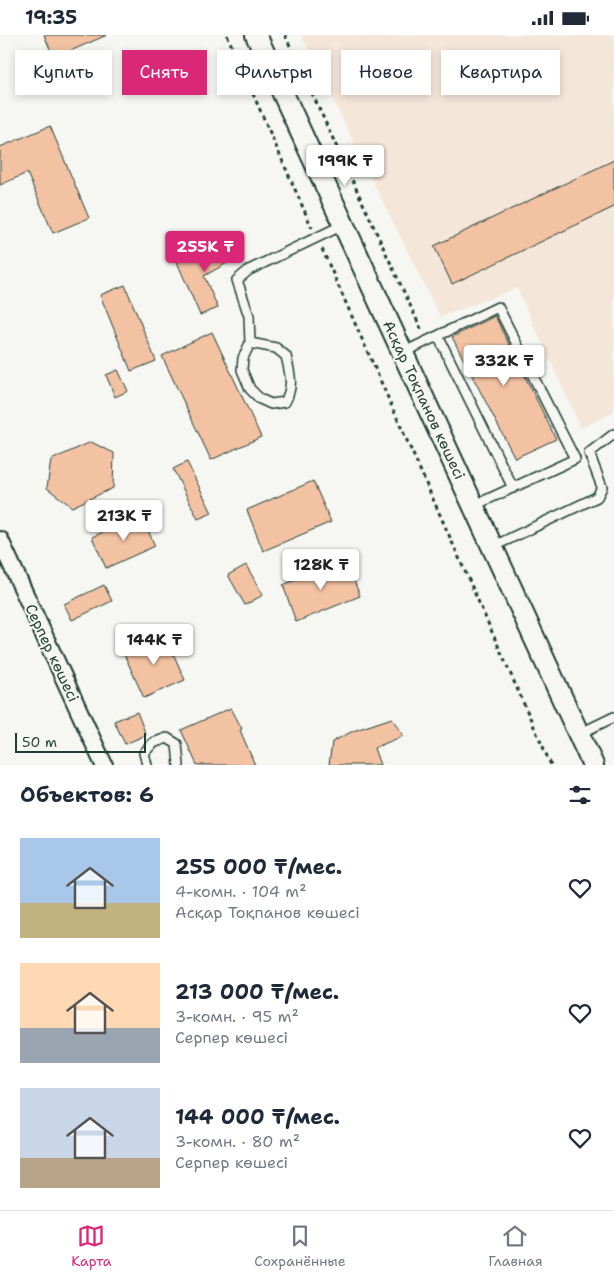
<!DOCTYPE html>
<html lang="ru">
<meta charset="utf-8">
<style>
:root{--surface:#fff;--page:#f6f6f7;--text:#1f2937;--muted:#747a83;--line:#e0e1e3;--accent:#db2777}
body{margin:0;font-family:"Shantell Sans",sans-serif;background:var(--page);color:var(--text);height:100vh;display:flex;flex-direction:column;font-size:19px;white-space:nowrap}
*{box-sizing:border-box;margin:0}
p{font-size:16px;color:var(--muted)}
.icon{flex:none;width:28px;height:28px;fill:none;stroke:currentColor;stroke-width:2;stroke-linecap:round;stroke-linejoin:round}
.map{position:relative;height:730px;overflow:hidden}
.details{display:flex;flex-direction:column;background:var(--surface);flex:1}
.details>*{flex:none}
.top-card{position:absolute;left:15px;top:15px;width:585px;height:45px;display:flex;gap:10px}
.scale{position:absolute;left:15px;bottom:12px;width:131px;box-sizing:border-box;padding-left:5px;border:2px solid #1f3d34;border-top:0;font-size:14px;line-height:18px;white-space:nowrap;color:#1f3d34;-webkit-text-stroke:4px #f6f6f2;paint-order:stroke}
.price{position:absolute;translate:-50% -42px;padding:0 11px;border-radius:5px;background:#fff;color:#222;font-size:16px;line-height:32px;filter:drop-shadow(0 1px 2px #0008)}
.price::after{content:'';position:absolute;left:50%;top:30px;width:15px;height:11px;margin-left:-8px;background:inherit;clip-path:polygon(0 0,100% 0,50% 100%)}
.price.selected{background:var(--accent);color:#fff}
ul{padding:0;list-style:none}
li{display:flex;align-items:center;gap:15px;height:125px;padding:0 20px}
li span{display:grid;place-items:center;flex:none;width:140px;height:100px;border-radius:0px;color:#555}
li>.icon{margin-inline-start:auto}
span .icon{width:60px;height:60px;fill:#fffc;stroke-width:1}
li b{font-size:21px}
h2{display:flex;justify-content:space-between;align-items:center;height:60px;padding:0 20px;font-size:21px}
.chip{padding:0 18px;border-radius:0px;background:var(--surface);box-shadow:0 2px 8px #0003;font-size:18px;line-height:45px}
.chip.selected{background:var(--accent);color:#fff}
.status{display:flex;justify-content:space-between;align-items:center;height:35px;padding:0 25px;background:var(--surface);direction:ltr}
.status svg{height:14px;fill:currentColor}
.tab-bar{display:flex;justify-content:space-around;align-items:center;height:70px;border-top:1px solid var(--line);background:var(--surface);font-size:14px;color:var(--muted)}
.tab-bar a{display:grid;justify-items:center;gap:2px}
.tab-bar .selected{color:var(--accent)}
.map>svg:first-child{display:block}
.built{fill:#f5e6da}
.building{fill:#f3c2a3;stroke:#1f3d34}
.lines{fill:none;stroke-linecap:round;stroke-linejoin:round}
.service-casing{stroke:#1f3d34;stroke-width:12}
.minor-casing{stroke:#1f3d34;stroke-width:20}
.tertiary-casing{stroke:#1f3d34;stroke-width:24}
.path{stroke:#1f3d34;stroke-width:3;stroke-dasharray:4 4;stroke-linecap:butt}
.service{stroke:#f6f6f2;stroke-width:9}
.minor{stroke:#f6f6f2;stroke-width:16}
.tertiary{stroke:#f6f6f2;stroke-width:20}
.labels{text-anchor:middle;stroke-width:4;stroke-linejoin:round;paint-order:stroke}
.street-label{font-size:15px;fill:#1f3d34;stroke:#f6f6f2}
</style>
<div class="status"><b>19:35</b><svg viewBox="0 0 49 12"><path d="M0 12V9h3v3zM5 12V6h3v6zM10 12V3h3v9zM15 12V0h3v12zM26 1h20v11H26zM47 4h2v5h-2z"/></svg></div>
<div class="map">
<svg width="614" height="730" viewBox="0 0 614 730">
<rect width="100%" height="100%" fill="#f6f6f2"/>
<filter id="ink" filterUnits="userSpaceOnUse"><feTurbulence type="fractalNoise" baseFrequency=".02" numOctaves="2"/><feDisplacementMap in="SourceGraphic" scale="10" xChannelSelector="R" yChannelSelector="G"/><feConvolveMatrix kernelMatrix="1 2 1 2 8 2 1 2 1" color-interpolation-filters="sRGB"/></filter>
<g filter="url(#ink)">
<!-- built -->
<path class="built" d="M 301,0 L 614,0 L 614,377 L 581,393 L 517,253 L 440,282 Z"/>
<!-- building -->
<path class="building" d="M 44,0 L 107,0 L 54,23 Z
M 50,91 L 89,183 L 53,198 L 27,138 L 0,150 L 0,112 Z
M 614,125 L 614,172 L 452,249 L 434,211 Z
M 226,205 L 236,223 L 204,241 L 218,273 L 200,280 L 177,227 Z
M 125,250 L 156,326 L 131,336 L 100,260 Z
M 495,281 L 556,404 L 515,423 L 452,302 Z
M 212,297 L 261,402 L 211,425 L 162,321 Z
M 118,335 L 128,356 L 115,362 L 106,340 Z
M 91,407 L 114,418 L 113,453 L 72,472 L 47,453 L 51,425 Z
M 187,427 L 212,478 L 198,484 L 173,434 Z
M 313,446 L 331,487 L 263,516 L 247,475 Z
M 141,480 L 155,511 L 106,533 L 92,502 Z
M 346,525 L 360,561 L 296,587 L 283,550 Z
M 246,530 L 263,560 L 245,570 L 228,540 Z
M 104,550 L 112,566 L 72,585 L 64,569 Z
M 164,598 L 185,645 L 144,663 L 123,617 Z
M 231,673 L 242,694 L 240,695 L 255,730 L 197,730 L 181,695 Z
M 137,677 L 146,700 L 125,709 L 114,686 Z
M 392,683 L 403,701 L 374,713 L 380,730 L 329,730 L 332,707 L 353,696 Z"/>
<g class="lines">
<!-- service casing -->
<g class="service-casing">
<path id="service" d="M 438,301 L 513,453
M 250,308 L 276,313 L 286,321 C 290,339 294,350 285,367 L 271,369 L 260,364 L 250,354 L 242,335 L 243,323 L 250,308 L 249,281 L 237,245 L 249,235 L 343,190
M 402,318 L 498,272 L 575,424 L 473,471
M 492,512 L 597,462 L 602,452 L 589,418 L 614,399
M 579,699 L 614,682
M 147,730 L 144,718 L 153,708 L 167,703 L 177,709 L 179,730"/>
</g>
<!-- minor casing -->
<g class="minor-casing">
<path id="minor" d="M 0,505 L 104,730"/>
</g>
<!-- tertiary casing -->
<g class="tertiary-casing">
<path id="tertiary" d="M 256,0 L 593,730"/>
</g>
<!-- path -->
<path class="path" d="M 227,0 L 312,193
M 285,0 L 422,296
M 322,214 L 551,730"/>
<!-- service -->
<use href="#service" class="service"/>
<!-- minor -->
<use href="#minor" class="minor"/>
<!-- tertiary -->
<use href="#tertiary" class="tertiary"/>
</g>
</g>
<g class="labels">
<!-- street labels -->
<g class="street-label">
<text transform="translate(424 365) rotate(65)" y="5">Асқар Тоқпанов көшесі</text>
<text transform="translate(52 618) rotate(65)" y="5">Серпер көшесі</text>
</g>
</g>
</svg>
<div class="scale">50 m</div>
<b class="price" style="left:345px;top:152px">199K ₸</b>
<b class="price selected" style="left:205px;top:238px">255K ₸</b>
<b class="price" style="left:504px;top:352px">332K ₸</b>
<b class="price" style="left:124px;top:507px">213K ₸</b>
<b class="price" style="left:321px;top:556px">128K ₸</b>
<b class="price" style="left:154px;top:631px">144K ₸</b>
<div class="top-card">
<a class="chip">Купить</a>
<a class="chip selected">Снять</a>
<a class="chip">Фильтры</a>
<a class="chip">Новое</a>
<a class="chip">Квартира</a>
</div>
</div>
<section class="details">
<h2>Объектов: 6<svg class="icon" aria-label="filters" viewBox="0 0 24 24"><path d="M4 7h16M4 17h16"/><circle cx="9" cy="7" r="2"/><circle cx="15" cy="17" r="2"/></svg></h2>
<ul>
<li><span style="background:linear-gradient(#a9c7e8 65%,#c2b280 0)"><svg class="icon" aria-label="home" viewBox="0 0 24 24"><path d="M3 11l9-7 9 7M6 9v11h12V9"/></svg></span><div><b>255 000 ₸/мес.</b><p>4-комн. · 104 m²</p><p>Асқар Тоқпанов көшесі</p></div><svg class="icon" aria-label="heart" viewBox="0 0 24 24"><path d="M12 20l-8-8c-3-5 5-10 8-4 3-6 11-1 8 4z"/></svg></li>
<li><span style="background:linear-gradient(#ffd9b3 65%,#9aa5b1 0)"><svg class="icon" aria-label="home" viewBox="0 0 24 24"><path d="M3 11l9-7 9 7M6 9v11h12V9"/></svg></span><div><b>213 000 ₸/мес.</b><p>3-комн. · 95 m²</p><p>Серпер көшесі</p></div><svg class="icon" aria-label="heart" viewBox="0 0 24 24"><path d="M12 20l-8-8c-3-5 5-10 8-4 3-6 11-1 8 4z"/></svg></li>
<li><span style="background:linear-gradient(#c9d6e8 70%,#b9a48a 0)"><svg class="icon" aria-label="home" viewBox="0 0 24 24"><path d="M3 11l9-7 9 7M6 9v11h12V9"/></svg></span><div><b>144 000 ₸/мес.</b><p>3-комн. · 80 m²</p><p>Серпер көшесі</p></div><svg class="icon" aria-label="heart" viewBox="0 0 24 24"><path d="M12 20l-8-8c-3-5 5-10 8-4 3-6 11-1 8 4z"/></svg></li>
</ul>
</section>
<nav class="tab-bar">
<a class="selected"><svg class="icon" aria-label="map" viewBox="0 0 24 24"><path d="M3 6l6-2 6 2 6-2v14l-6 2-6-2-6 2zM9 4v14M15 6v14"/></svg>Карта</a>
<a><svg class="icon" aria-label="saved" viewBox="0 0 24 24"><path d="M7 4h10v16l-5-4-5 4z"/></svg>Сохранённые</a>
<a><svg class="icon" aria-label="home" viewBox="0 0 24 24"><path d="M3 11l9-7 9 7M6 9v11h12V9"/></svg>Главная</a>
</nav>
